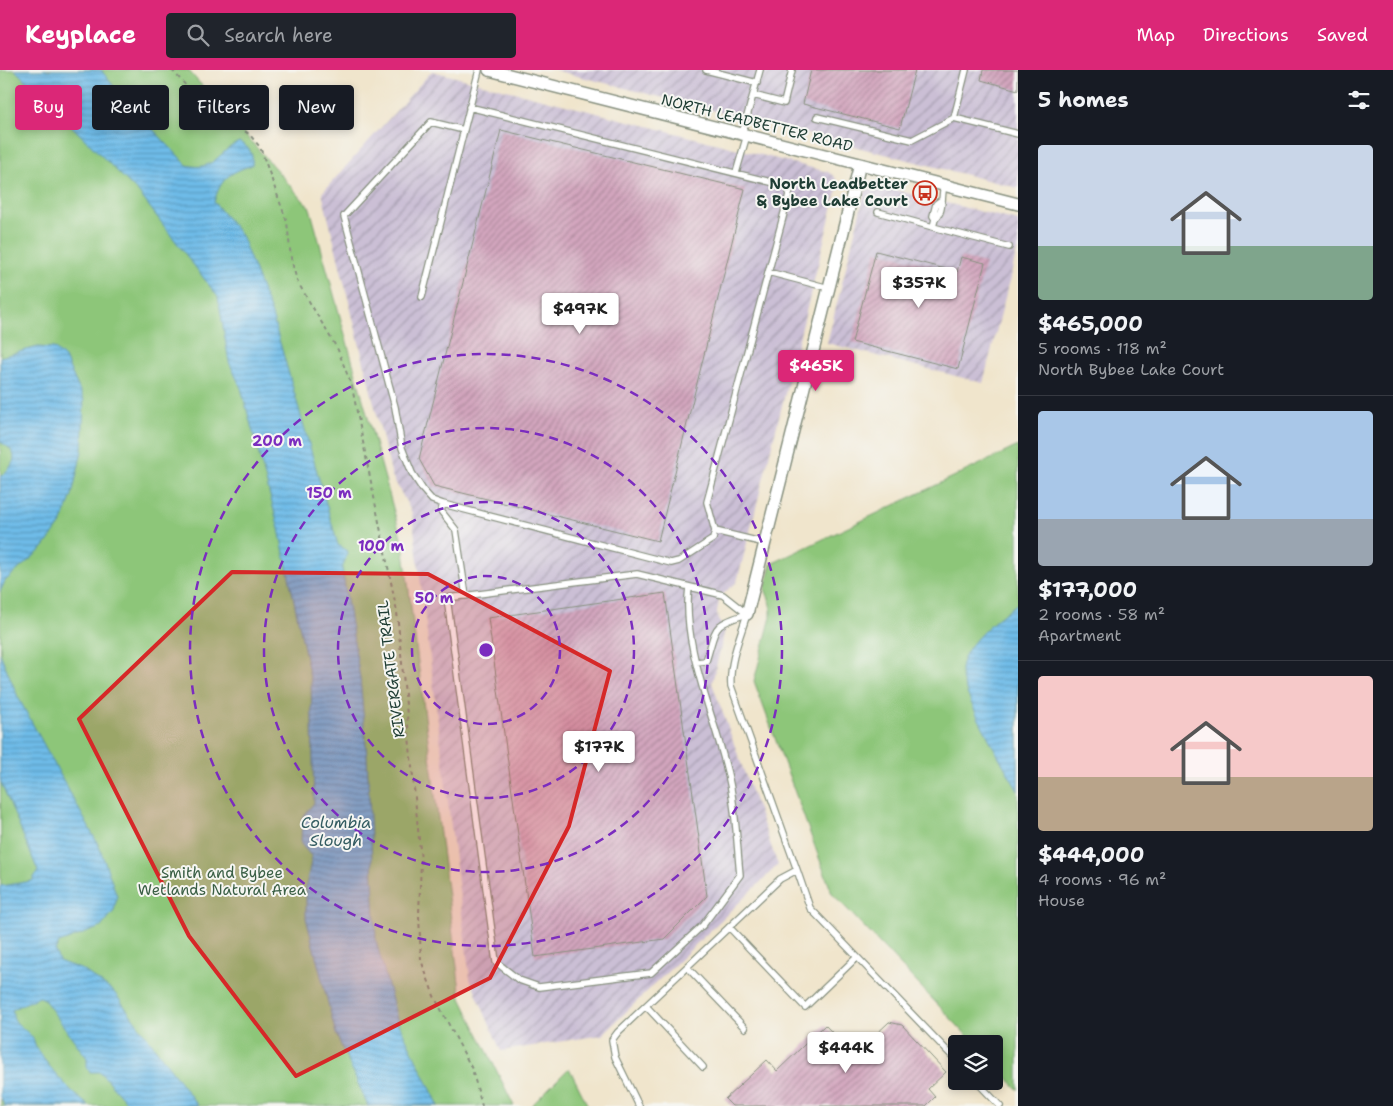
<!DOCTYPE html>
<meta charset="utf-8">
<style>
:root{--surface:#171b24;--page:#20242c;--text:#f1f3f6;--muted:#9ea1a6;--line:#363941;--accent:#db2777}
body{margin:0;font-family:"Shantell Sans",sans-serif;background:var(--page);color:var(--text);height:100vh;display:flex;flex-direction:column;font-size:19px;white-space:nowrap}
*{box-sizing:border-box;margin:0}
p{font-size:16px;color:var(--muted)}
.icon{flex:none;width:28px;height:28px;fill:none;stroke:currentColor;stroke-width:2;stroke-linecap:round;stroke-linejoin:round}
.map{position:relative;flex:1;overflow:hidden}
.side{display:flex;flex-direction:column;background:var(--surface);width:375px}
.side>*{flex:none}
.guide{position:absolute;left:15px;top:15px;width:475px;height:45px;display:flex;gap:10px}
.controls{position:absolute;left:948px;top:965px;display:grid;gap:10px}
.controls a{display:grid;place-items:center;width:55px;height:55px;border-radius:5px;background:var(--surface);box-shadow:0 2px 8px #0003;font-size:25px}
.price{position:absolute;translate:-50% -42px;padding:0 11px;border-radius:5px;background:#fff;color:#222;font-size:16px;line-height:32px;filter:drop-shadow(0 1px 2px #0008)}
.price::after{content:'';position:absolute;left:50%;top:30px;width:15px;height:11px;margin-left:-8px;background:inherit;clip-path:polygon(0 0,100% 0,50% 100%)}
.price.current{background:var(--accent);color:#fff}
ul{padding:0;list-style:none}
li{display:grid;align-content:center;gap:10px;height:265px;padding:0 20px}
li+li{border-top:1px solid var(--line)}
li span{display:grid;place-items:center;height:155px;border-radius:5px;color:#555}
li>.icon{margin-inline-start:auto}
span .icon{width:90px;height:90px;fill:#fffc;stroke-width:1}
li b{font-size:21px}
h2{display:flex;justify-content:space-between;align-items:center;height:60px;padding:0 20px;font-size:21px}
.pill{padding:0 18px;border-radius:5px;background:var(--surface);box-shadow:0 2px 8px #0003;font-size:18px;line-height:45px}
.pill.current{background:var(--accent);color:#fff}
header{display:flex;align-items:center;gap:30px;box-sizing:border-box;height:70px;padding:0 25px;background:var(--accent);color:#fff}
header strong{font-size:24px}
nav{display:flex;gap:28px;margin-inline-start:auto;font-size:18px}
.search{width:350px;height:45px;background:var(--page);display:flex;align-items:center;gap:12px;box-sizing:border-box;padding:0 18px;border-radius:5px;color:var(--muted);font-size:19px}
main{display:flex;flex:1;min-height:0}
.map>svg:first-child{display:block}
.industrial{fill:url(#industrial-furrows)}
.green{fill:#8dc679;stroke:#568256}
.water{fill:url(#water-rules);stroke:#467c8e}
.building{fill:url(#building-hatch)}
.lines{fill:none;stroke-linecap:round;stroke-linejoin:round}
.lane-casing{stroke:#889180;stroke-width:8}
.street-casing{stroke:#889180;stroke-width:14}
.path{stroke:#889180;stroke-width:2;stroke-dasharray:4 4;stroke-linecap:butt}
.lane{stroke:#fff;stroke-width:5.5}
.street{stroke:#fff;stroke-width:11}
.marked{fill:#d62828;fill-opacity:0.2;stroke:#d62828;stroke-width:4;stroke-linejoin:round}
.ring{fill:none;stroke:#7b2cbf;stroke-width:2.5;stroke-dasharray:9 6}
.labels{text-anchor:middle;stroke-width:4;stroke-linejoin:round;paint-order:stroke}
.street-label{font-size:15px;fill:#1f3d34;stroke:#f6f6f2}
.poi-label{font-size:15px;font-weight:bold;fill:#1f3d34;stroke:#f6f6f2;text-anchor:end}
.park-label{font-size:15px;fill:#3a5f45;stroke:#f6f6f2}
.water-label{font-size:16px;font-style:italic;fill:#335c61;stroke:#f6f6f2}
.centre{fill:#7b2cbf;stroke:#f6f6f2;stroke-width:2.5}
.ring-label{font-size:15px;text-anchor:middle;font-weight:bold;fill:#7b2cbf;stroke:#f6f6f2;stroke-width:4;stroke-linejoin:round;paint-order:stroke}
</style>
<header>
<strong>Keyplace</strong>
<div class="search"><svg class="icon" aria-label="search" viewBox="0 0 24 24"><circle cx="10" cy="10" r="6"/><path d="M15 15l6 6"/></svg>Search here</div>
<nav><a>Map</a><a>Directions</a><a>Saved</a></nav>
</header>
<main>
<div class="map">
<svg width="1018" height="1036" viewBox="0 0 1018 1036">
<defs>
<pattern id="industrial-furrows" width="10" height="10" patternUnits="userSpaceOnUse" patternTransform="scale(1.25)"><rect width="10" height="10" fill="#cbbfd5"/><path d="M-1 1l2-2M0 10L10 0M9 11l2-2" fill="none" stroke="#a49cae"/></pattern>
<pattern id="water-rules" width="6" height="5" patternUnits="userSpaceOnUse" patternTransform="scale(1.25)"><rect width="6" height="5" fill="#6ebbe8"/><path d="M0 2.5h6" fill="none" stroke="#5a99bd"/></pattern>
<pattern id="building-hatch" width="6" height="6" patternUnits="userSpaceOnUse" patternTransform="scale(1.25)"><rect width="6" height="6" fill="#d3a6be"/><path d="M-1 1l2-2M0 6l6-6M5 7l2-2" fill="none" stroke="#ab889b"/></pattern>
</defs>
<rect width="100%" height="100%" fill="#f6f6f2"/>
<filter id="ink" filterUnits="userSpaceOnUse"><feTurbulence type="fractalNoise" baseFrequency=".02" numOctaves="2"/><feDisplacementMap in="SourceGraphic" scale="10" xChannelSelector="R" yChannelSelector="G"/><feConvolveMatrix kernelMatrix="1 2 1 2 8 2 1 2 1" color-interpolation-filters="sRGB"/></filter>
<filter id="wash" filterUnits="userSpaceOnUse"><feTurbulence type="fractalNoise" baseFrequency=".0096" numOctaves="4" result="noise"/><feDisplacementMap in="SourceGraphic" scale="20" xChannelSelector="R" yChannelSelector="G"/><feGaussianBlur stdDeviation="1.12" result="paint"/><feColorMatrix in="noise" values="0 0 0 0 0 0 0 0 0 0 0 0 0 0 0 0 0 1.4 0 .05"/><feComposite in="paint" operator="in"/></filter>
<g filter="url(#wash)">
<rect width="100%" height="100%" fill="#f0e5cc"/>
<!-- industrial -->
<path class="industrial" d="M 554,0 L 1018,0 L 1018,118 Z
M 432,1 L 828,102 L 835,107 L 838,116 L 737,512 L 725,522 L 719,531 L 717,542 L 718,550 L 725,560 L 712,613 L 778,795 L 602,965 L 501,981 L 470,909 L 412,443 L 392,406 L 322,123 Z
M 875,115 L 1018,151 L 1018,177 L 983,313 L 827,273 L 865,122 Z"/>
<!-- green -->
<path class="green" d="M 0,0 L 188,0 L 310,138 L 403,474 L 461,928 L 514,1036 L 1,1036 Z
M 1018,376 L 1018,1020 L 994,994 L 994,974 L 975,974 L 832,823 L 754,611 L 771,547 L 771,534 L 765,519 L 771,494 Z
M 569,998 L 588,1036 L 531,1036 Z"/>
<!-- water -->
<path class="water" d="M 15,0 L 101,0 L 123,28 L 187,95 C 215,102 217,82 239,72 C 249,77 254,83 252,95 C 229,103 221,108 214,132 L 241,165 L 272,245 L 338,475 L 348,481 L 342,499 L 360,608 L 367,686 L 376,871 L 398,952 L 439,1036 L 368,1036 L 336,964 L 306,848 L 306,816 L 312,787 L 301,774 L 302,748 L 314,733 L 311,612 L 279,459 L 241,318 L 229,292 L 218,227 L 139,123 Z
M 38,277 L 54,278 L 65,288 L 84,330 L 82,381 L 72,425 L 62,452 L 43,478 L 5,511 L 0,522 L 0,407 C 16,394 21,383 0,372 L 0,287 Z
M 1018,533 L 1018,721 C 1006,699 959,620 961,599 C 963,574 999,547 1018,533 Z
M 0,583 L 18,627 L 99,776 L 117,826 L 114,841 L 101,857 L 59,873 L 55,881 L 59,891 L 83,900 L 114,922 L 198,1036 L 130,1036 L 100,1002 L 90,1002 L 87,998 L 87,988 L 43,928 L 39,927 L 13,939 C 11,954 24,957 32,967 C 35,971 35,977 38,981 C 52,1001 70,1021 89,1036 L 5,1036 L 0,1027 L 0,816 L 32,811 L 38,801 L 0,710 Z"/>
<g id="blocks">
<!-- building -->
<path class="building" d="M 811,0 L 915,0 L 900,58 L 803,34 Z
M 983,0 L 1018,0 L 1018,20 L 981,10 Z
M 501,60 L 745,119 L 658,471 L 434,416 L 419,389 Z
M 876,181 L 957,202 L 961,187 L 985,193 L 958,299 L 852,272 Z
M 665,523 L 707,826 L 664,869 L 535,887 L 488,548 Z
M 889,952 L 902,955 L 946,1002 L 928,1019 L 935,1027 L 926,1036 L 732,1036 L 725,1029 L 767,990 L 777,1001 L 825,955 L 854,985 Z"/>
</g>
</g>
<g filter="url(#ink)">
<use href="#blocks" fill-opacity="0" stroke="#889180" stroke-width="1"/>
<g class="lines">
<!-- lane casing -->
<g class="lane-casing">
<path id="lane" d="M 706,0 L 757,13
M 966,0 L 954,48 L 1018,64
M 753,25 L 784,33 L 792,0
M 817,47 L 912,70 L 954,48
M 464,60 L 431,52 L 344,146 L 395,337 L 402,378 L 412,403 L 423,420 L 432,430 L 443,434 L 671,493 L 679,491 L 713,469 L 715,461 L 707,432 L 791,117 L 469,37
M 742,64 L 760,0
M 736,103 L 747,65
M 940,131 L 936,134 L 933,146 L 935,149 C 944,142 941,127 944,115
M 878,142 L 933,157
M 935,149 L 933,157 L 1009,177
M 768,202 L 829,218
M 422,227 L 479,0
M 443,434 L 441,441 L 456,460 L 466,526
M 715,461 L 765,473
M 689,517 C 681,580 718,652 730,714 C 736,743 737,775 740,805 L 703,855 L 651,903 L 539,917 L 519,910 L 496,892 L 447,528 L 637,504 L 723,525 L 747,544
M 696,592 L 706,591 C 717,557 711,555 747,544
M 797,800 L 810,838 L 956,990
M 729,857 L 805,937 L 857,887
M 687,897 L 745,958
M 646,936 L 703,997
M 976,1011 L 1000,1036
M 639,1036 L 615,987 L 612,970 L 618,962 L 780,809 L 797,800 L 731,616 C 729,592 740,567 747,544"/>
</g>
<!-- street casing -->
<g class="street-casing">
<path id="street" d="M 489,0 L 1018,134
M 747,544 L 860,94"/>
</g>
<!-- path -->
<path class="path" d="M 172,0 L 196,27 L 214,41 L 249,64 L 260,77 L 287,152 L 291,188 L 297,211 L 338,280 L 352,317 L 397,542 L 421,790 L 419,845 L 421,890 L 434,926 L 472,999 L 482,1036"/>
<!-- lane -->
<use href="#lane" class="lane"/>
<!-- street -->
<use href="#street" class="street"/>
</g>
</g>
<!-- marked area -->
<path class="marked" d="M 232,502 L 428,504 L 610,601 L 569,756 L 490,908 L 296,1006 L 189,866 L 79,649 Z"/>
<!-- distance rings -->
<g class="ring">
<circle cx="486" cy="580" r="74"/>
<circle cx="486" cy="580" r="148"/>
<circle cx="486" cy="580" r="222"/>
<circle cx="486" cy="580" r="296"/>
</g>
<!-- icons -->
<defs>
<g id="bus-ring" transform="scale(1.25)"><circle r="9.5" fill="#f6f6f2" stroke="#c8321e" stroke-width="1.5"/><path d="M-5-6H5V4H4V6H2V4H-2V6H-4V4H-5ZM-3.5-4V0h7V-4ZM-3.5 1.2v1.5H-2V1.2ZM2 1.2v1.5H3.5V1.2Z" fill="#c8321e"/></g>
</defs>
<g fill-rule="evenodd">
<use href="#bus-ring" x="925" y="123"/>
</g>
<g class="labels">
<!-- street labels -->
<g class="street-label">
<text transform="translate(757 53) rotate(14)" y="5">NORTH LEADBETTER ROAD</text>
<text transform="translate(391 599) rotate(-97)" y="5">RIVERGATE TRAIL</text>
</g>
<!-- poi labels -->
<g class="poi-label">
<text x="908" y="119">North Leadbetter<tspan x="908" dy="17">&amp; Bybee Lake Court</tspan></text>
</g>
<!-- park labels -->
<g class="park-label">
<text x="222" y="808">Smith and Bybee<tspan x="222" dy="17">Wetlands Natural Area</tspan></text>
</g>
<!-- water labels -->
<g class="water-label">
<text x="336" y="758">Columbia<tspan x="336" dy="18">Slough</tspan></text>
</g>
</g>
<circle cx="486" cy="580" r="8" class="centre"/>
<g class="ring-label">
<text x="277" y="376">200 m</text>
<text x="329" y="428">150 m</text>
<text x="381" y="481">100 m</text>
<text x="434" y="533">50 m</text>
</g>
</svg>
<div class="controls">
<a><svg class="icon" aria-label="layers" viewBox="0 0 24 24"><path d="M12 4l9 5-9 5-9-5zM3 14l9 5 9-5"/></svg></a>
</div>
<b class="price" style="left:919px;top:239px">$357K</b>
<b class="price" style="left:580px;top:265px">$497K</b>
<b class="price current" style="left:816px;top:322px">$465K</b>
<b class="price" style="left:599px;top:703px">$177K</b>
<b class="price" style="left:846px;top:1004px">$444K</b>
<div class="guide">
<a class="pill current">Buy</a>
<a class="pill">Rent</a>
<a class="pill">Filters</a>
<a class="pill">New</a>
</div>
</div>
<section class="side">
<h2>5 homes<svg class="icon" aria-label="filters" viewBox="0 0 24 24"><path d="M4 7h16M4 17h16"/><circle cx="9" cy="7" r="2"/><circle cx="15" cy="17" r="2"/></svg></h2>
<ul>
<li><span style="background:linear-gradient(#c9d6e8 65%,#7fa58c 0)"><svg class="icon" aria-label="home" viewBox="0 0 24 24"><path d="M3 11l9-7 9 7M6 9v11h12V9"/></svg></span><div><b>$465,000</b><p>5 rooms · 118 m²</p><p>North Bybee Lake Court</p></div></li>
<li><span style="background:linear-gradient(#a9c7e8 70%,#9aa5b1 0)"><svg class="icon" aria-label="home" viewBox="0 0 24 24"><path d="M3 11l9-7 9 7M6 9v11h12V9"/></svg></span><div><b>$177,000</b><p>2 rooms · 58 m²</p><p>Apartment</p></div></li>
<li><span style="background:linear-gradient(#f6c9c9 65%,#b9a48a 0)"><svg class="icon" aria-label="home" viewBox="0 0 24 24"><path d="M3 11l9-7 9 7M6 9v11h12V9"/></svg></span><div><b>$444,000</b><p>4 rooms · 96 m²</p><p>House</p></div></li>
</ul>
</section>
</main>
